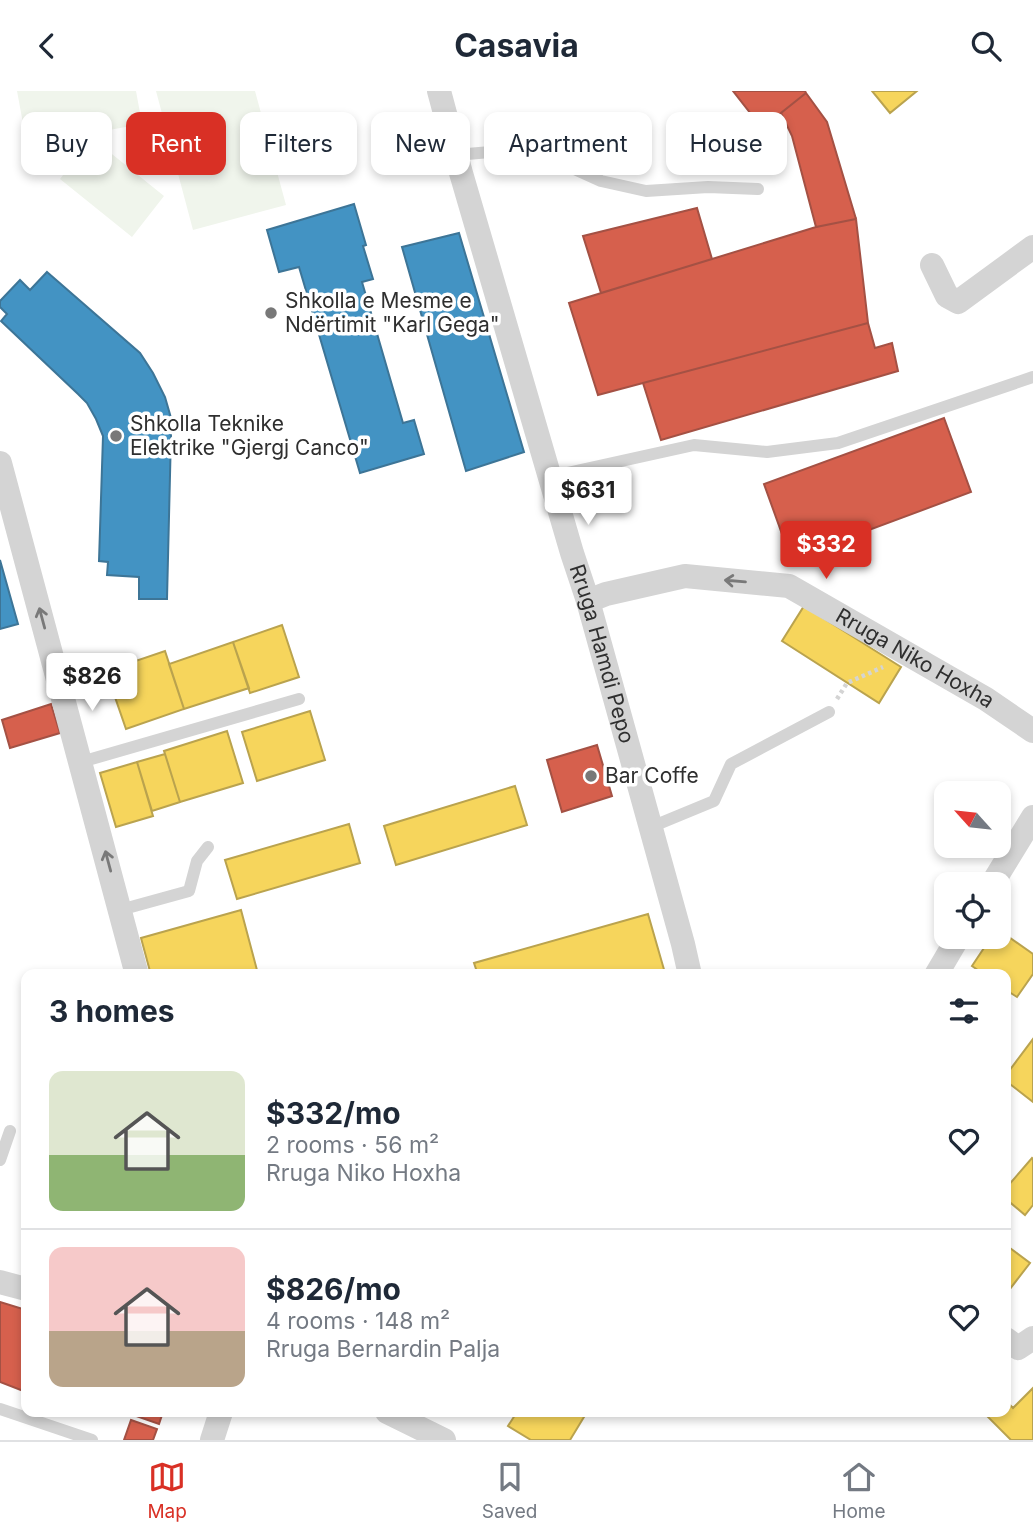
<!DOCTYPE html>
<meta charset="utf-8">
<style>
:root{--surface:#fff;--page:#f6f6f7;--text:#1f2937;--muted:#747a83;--line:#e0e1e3;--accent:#d93025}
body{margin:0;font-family:Inter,sans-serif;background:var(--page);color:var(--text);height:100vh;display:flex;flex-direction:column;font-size:26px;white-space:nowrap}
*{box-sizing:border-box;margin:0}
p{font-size:23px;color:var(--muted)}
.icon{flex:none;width:38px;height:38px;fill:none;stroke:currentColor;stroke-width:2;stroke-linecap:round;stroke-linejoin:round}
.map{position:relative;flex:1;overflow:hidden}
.panel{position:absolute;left:21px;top:878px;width:990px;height:448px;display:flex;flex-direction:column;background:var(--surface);border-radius:14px;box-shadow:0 4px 10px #0003}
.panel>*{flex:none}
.top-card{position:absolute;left:21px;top:21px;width:992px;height:63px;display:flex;gap:14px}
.needle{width:46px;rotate:297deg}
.controls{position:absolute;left:934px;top:690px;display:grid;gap:14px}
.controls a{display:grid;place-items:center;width:77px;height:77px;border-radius:14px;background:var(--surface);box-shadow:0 4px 10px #0003;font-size:35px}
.price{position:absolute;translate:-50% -60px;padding:0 16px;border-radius:7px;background:#fff;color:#222;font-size:23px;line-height:46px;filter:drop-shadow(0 2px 4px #0008)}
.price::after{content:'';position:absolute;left:50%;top:42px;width:21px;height:16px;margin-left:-10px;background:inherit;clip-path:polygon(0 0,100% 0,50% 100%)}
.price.on{background:var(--accent);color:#fff}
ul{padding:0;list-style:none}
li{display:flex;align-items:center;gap:21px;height:175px;padding:0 28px}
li+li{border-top:2px solid var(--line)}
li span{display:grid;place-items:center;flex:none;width:196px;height:140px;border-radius:14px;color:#555}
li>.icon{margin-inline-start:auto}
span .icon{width:84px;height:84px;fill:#fffc;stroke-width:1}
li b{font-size:30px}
h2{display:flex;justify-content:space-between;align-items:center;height:84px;padding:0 28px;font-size:30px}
.pill{padding:0 24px;border-radius:14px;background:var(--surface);box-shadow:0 4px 10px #0003;font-size:24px;line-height:63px}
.pill.on{background:var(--accent);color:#fff}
header{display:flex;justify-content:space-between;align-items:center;height:91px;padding:0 28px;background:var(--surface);font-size:32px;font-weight:700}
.tabs{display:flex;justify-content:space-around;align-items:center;height:98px;border-top:2px solid var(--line);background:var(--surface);font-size:19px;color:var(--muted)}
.tabs a{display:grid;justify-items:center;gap:4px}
.tabs .on{color:var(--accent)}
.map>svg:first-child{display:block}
.green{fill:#f0f5ec}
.homes{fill:#f6d55c;stroke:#baa34e;stroke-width:2}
.shops{fill:#d6604d;stroke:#a45144;stroke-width:2}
.schools{fill:#4393c3;stroke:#3d7597;stroke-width:2}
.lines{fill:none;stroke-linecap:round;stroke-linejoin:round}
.path{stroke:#d4d4d4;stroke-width:4.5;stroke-dasharray:3.5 3.5;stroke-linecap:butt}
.service{stroke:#d4d4d4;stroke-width:12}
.minor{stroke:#d4d4d4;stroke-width:24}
.oneway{stroke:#797979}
.poi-dot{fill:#787878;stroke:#fff;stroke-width:2.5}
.labels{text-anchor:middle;stroke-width:7;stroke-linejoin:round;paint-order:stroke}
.poi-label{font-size:21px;fill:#2f2f2f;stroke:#fff;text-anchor:start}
.street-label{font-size:21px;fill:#2f2f2f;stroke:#fff}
</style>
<header><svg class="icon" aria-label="back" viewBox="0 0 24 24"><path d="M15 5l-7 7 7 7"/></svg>Casavia<svg class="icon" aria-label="search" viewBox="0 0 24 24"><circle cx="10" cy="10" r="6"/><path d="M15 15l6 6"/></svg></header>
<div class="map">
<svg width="1033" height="1349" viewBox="0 0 1033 1349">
<rect width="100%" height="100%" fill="#fff"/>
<!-- green -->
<path class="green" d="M 17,0 L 136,0 L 142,33 L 27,54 Z
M 156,0 L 255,0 L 286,114 L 193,139 Z
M 92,47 L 164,105 L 132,146 L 60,88 Z"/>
<!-- homes -->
<path class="homes" d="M 872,0 L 917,0 L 890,22 Z
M 804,515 L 901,576 L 879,612 L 782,550 Z
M 282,534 L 299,586 L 250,602 L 233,551 Z
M 233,551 L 249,597 L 184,618 L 169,573 Z
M 165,560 L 184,618 L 126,638 L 106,580 Z
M 310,620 L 325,669 L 257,690 L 242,641 Z
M 227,640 L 243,692 L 180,711 L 164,660 Z
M 165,663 L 180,711 L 152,720 L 137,671 Z
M 137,671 L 153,725 L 116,736 L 100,682 Z
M 515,695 L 527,734 L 396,774 L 384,735 Z
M 349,733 L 360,772 L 237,808 L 225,769 Z
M 241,819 L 258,883 L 151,884 L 141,847 Z
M 648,823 L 665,882 L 658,884 L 478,884 L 474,872 Z
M 999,839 L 1033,863 L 1033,883 L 1017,906 L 1006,899 L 1006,884 L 985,884 L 972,875 L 992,845 L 999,845 Z
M 1033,948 L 1033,1011 L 1006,990 L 1006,984 Z
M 1032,1067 L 1033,1068 L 1033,1114 L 1025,1124 L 1006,1108 L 1006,1097 Z
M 1006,1154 L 1030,1172 L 1006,1203 Z
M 1033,1297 L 1033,1349 L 1011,1349 L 987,1325 L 990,1321 L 1006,1321 L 1006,1310 L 1013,1317 Z
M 517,1321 L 587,1321 L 570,1349 L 531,1349 L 508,1335 Z"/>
<!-- shops -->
<path class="shops" d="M 733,0 L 805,0 L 806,2 L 762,37 Z
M 806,2 L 827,31 L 856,128 L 816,136 L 792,45 L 781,22 Z
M 697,117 L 712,168 L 601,202 L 583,145 Z
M 856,128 L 868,232 L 598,304 L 569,212 L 816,136 Z
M 868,232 L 875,257 L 892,252 L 898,280 L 661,349 L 643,292 Z
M 944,327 L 971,401 L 791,468 L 764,393 Z
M 51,613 L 60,642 L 10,657 L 2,629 Z
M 597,654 L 612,705 L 562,721 L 547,669 Z
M 0,1211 L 26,1219 L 26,1301 L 0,1291 Z
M 125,1321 L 163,1321 L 159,1333 Z
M 131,1329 L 157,1338 L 153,1349 L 124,1349 Z"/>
<!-- schools -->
<path class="schools" d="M 354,113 L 366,154 L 363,155 L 373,188 L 362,191 L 403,332 L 414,329 L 424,363 L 360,382 L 299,176 L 279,181 L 267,139 Z
M 459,142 L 524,361 L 466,380 L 402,156 Z
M 47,181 L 140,262 L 153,282 L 165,306 L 171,327 L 171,343 L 167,508 L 139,508 L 139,486 L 107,484 L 108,471 L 99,470 L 103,345 L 96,328 L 87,312 L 78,303 L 1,230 L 7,223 L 0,216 L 0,210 L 20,189 L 30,199 Z
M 0,469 L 18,533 L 0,538 Z"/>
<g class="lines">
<!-- path -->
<path class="path" d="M 837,608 L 847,592 L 883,576"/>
<!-- service -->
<path class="service" d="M 456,64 L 512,59 L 548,66 L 601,90 L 646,100 L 708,96 L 758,98
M 549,386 L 694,354 L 767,361 L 838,352 L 1033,286
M 81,671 L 299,608
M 651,736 L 714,710 L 731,673 L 829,621
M 120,819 L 189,800 L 197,770 L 208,756
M 0,1069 L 10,1040
M 0,1318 L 92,1349"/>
<!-- minor -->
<g class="minor">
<path id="s1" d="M 439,0 L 461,82 L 572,462 L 588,510 L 683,853 L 690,884"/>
<path d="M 932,174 L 947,205 L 958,211 L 1033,156"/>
<path d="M 0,372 L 137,884"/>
<path id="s2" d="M 588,510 L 606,503 L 685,485 L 789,495 L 986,608 L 1033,640"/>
<path d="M 992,793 L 1033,726"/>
<path d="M 936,884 L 959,845"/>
<path d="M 0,1191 L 26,1198"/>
<path d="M 1006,1248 L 1018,1257 L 1033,1247"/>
<path d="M 387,1321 L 444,1349"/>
<path d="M 212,1349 L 221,1321"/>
</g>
</g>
<!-- one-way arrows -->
<defs><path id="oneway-shaft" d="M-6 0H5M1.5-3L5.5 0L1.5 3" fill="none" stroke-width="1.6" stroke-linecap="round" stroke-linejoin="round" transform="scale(1.75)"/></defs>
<g class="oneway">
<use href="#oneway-shaft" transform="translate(735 490) rotate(-175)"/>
<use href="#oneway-shaft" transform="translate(42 527) rotate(-105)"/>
<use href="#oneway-shaft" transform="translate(108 770) rotate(-105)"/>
</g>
<!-- markers -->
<g class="poi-dot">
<circle cx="271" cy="222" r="7"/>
<circle cx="116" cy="345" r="7"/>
<circle cx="591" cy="685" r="7"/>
</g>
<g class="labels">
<!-- poi labels -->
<g class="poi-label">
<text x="285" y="217">Shkolla e Mesme e<tspan x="285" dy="24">Ndërtimit "Karl Gega"</tspan></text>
<text x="130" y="340">Shkolla Teknike<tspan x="130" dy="24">Elektrike "Gjergj Canco"</tspan></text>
<text x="605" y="692">Bar Coffe</text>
</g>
<!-- street labels -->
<g class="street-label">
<text dy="7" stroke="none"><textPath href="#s1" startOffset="586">Rruga Hamdi Pepo</textPath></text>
<text dy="7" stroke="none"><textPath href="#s2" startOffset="350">Rruga Niko Hoxha</textPath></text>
</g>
</g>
</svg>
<div class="controls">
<a><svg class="needle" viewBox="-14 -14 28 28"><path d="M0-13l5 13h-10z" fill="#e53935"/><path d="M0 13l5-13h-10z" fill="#747a83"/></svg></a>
<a><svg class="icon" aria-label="locate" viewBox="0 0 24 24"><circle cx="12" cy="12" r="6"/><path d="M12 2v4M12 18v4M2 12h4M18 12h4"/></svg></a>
</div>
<b class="price" style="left:588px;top:436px">$631</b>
<b class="price on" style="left:826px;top:490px">$332</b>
<b class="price" style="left:92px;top:622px">$826</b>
<div class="top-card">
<a class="pill">Buy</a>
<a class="pill on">Rent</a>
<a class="pill">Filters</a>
<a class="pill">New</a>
<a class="pill">Apartment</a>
<a class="pill">House</a>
</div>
<section class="panel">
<h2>3 homes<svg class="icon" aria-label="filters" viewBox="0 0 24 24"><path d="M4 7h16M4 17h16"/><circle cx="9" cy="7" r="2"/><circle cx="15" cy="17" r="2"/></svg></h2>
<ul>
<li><span style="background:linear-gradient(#dfe7d0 60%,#8fb573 0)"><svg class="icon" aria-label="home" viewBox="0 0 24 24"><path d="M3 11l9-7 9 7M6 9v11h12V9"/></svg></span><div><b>$332/mo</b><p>2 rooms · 56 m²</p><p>Rruga Niko Hoxha</p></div><svg class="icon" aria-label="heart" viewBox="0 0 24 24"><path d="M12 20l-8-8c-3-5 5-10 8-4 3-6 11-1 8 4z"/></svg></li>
<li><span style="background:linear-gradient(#f6c9c9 60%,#b9a48a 0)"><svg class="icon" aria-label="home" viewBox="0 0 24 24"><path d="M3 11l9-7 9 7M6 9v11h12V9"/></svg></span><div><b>$826/mo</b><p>4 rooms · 148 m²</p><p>Rruga Bernardin Palja</p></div><svg class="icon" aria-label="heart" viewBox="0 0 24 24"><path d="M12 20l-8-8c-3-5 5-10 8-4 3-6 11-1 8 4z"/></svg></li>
</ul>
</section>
</div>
<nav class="tabs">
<a class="on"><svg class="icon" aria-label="map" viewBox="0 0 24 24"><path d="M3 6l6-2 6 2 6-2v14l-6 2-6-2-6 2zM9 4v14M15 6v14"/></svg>Map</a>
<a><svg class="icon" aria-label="saved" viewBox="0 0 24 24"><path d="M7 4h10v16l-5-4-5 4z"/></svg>Saved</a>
<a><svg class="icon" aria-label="home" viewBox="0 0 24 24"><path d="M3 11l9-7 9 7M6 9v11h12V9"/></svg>Home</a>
</nav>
